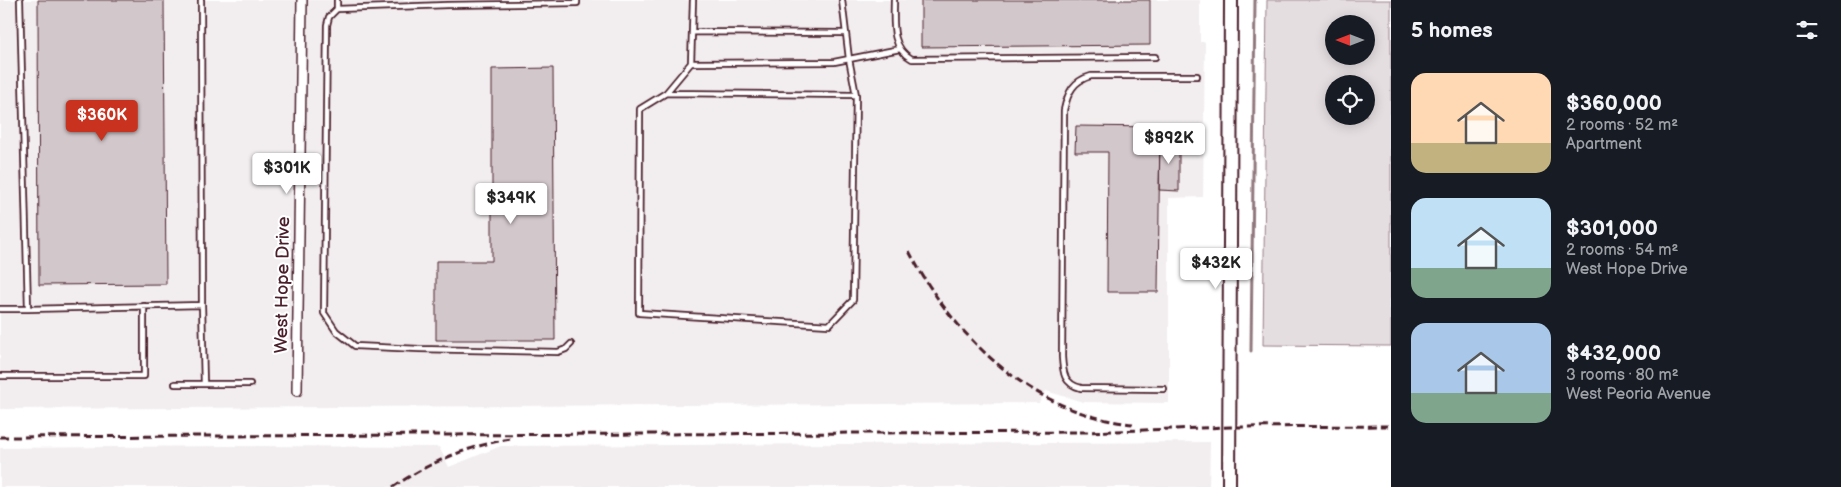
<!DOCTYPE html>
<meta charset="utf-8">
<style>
:root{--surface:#171b24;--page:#20242c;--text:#f1f3f6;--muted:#9ea1a6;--accent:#c8321e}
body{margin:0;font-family:"Balsamiq Sans",sans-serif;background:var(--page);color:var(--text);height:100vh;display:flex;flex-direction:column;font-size:19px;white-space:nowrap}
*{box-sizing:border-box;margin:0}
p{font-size:16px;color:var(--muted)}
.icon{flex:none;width:28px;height:28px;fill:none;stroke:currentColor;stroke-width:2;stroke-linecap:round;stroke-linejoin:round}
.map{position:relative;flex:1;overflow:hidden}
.side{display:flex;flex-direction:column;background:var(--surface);width:450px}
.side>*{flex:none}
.needle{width:32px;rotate:270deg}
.tools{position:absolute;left:1325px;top:15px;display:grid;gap:10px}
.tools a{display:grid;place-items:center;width:50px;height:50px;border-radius:50%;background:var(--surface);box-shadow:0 2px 12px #0003;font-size:25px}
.price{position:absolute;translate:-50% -42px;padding:0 11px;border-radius:5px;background:#fff;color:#222;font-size:16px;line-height:32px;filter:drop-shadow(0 1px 2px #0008)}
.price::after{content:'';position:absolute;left:50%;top:30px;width:15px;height:11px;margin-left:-8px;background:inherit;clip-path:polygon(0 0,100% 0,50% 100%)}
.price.on{background:var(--accent);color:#fff}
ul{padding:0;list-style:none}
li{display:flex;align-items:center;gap:15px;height:125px;padding:0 20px}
li span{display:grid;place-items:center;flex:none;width:140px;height:100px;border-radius:15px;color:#555}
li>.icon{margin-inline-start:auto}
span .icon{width:60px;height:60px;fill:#fffc;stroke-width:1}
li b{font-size:21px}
h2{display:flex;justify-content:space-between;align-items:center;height:60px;padding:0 20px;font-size:21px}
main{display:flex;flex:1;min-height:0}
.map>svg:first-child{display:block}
.built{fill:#f2eeef}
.green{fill:#e5dee0;stroke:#987e86;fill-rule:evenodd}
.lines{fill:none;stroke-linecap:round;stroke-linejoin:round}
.stream{stroke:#91787e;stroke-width:3}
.building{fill:#d2c7cb;stroke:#4a1f2b}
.service-casing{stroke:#4a1f2b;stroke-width:8}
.minor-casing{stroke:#4a1f2b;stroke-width:12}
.secondary-casing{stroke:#4a1f2b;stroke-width:16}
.service{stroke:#fff;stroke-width:4.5}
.minor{stroke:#fff;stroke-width:9}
.secondary{stroke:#fff;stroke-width:12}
.rail{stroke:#4a1f2b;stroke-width:3;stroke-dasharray:8 4;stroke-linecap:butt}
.labels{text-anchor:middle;stroke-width:4;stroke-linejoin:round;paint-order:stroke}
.street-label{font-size:18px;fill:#4a1f2b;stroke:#fff}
</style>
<main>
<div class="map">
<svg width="1391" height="487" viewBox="0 0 1391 487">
<rect width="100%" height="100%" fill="#fff"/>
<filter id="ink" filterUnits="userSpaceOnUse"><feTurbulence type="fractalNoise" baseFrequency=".02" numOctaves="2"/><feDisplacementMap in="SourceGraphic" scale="10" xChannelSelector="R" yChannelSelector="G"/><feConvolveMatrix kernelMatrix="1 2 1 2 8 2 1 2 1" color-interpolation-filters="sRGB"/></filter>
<g filter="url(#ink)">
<!-- built -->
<path class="built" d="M 0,0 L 1200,0 L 1200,42 L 1205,42 L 1203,197 L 1169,198 L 1169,403 L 1083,402 L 1046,391 L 1039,403 L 0,409 Z
M 1210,442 L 1209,487 L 0,487 L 0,448 L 227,446 L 439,447 L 449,467 L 501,446 Z"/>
<!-- green -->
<path class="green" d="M 1267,0 L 1391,0 L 1391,346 L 1263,345 ZM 1334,24 L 1366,24 L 1366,56 L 1334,56 ZM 1334,84 L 1366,84 L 1366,116 L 1334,116 Z"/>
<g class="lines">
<!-- stream -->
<path class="stream" d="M 1251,351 L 1255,0"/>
</g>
<!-- building -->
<path class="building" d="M 38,0 L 164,0 L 166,284 L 39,285 Z
M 921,0 L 1150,0 L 1150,45 L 921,47 Z
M 553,68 L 555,340 L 436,340 L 436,261 L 492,261 L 492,69 Z
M 1076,126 L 1160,127 L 1158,292 L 1107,292 L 1108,152 L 1075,152 Z
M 1160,140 L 1179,140 L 1179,191 L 1159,190 Z"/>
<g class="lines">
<!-- service casing -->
<g class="service-casing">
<path id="service" d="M 337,0 L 337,9
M 693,0 L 691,63 L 834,62 L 900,49
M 842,0 L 849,59 L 856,95 L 853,300 L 829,325 L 639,313 L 640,109 L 666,93 L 856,95
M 894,0 C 894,21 890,48 912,59 L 1155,57
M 692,32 L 846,33
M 666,93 L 691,63
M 202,305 L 204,384
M 0,309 L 28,309 L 20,0
M 28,309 L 202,305 L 201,0
M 571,344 L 566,349 L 558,352 L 419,349 L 355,346 L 336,331 L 324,313 L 327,25 L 329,17 L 337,9 L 447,5 L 577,3 L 577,0
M 0,376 L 144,376 L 144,306
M 175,384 L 250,384
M 1164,389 L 1081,388 C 1064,384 1063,373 1062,357 L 1064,110 C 1068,92 1073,81 1091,76 L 1197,76"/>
</g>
<!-- minor casing -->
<g class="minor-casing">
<path id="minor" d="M 297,391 L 302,0"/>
</g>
<!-- secondary casing -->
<g class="secondary-casing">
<path id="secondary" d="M 1229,487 L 1231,0"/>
</g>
<!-- service -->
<use href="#service" class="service"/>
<!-- minor -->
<use href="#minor" class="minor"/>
<!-- secondary -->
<use href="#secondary" class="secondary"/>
<!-- rail -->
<path class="rail" d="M 909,251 C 953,337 1034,415 1133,424
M 0,437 L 1086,432 L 1230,427 L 1391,426
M 393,487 C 428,463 468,446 510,439"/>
</g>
</g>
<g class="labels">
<!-- street labels -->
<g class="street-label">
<text transform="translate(282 285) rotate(-89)" y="6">West Hope Drive</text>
</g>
</g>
</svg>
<div class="tools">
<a><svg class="needle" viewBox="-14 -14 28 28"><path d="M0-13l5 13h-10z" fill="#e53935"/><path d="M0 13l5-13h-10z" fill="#9ea1a6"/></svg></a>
<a><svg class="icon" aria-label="locate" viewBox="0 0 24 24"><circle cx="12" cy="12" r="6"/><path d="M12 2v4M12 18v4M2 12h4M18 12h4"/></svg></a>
</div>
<b class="price on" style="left:102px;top:142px">$360K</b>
<b class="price" style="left:1169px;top:165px">$892K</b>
<b class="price" style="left:287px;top:195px">$301K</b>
<b class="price" style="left:511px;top:225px">$349K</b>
<b class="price" style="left:1216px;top:290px">$432K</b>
</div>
<section class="side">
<h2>5 homes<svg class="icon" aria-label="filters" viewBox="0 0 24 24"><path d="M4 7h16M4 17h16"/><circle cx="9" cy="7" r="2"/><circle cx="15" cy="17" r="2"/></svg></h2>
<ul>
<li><span style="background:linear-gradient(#ffd9b3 70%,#c2b280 0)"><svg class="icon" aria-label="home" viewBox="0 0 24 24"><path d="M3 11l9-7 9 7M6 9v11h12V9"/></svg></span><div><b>$360,000</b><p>2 rooms · 52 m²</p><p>Apartment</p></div></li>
<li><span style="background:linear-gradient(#bfe0f5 70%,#7fa58c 0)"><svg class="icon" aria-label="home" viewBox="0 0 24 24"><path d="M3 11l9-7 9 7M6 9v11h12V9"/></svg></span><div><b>$301,000</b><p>2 rooms · 54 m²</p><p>West Hope Drive</p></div></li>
<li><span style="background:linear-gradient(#a9c7e8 70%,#7fa58c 0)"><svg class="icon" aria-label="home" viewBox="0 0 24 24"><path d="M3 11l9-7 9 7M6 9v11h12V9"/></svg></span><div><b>$432,000</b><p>3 rooms · 80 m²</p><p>West Peoria Avenue</p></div></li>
</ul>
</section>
</main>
